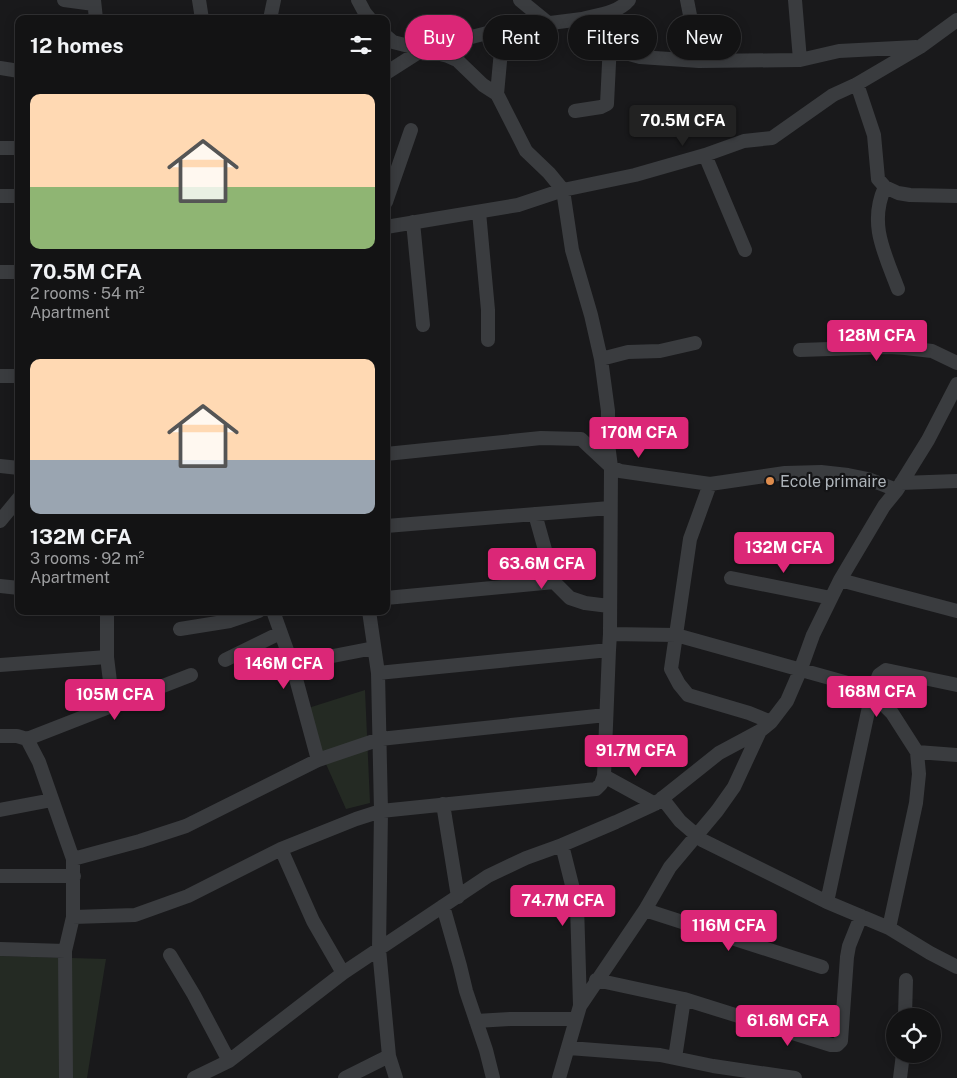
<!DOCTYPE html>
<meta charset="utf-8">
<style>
:root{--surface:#131314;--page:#1c1c1d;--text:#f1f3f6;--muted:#9d9ea0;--line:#323234;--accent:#db2777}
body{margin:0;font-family:"Public Sans",sans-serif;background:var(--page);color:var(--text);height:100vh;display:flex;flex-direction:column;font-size:19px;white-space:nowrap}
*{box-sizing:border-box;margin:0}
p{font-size:16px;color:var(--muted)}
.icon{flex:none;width:28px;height:28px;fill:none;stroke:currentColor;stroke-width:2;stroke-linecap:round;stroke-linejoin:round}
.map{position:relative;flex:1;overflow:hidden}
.drawer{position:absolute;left:15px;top:15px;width:375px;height:600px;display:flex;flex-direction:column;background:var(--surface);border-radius:10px;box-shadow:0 2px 12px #0003,0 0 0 1px var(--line)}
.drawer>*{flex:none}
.guide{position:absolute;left:405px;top:15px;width:475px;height:45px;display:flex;gap:10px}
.tools{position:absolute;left:886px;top:1008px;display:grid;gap:10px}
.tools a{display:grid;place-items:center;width:55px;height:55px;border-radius:50%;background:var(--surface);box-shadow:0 2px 12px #0003,0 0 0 1px var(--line);font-size:25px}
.price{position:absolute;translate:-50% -42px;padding:0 11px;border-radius:5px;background:var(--accent);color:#fff;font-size:16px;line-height:32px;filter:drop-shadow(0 1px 2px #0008)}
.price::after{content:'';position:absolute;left:50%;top:30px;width:15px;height:11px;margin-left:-8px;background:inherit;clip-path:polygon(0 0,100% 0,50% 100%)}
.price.current{background:#222;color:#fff}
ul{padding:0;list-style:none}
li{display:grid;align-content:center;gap:10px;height:265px;padding:0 15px}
li span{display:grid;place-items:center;height:155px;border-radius:10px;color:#555}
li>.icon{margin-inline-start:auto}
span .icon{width:90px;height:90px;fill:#fffc;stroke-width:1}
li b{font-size:21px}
h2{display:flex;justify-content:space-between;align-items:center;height:60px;padding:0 15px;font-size:21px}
.chip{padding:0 18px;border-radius:22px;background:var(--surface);box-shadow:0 2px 12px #0003,0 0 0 1px var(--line);font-size:18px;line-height:45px}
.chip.current{background:var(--accent);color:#fff}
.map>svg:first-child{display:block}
.green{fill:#242a23}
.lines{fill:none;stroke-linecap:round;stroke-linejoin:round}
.street{stroke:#3a3c3f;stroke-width:14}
.poi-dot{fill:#de8c4d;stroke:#141416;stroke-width:2}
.labels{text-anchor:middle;stroke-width:4.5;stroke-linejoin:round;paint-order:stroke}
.poi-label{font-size:16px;fill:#adb3b9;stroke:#141416;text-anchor:start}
</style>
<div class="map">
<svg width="957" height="1078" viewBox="0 0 957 1078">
<rect width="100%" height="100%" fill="#19191b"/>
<!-- green -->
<path class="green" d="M 365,690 L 370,803 L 346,809 L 302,710 Z
M 0,956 L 106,959 L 87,1078 L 0,1078 Z"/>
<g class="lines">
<!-- street -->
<path class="street" d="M 64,0 L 94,4
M 94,0 L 96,19
M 199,0 L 202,19
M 358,0 L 365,13 L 370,19
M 520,0 L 548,23
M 687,0 L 699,61
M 795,0 L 800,60
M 270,19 L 274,0
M 582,19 C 598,15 618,13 629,0
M 0,68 L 19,71
M 386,73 L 422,50 L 440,45 L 503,29 L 582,19 L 596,33 L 622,52 L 640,57 L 699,61 L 800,60 L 839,51 L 916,47
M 857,84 L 874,135 L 878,179 L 885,187 L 898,193 L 910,195 L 957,196
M 497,94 L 503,29
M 575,111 L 601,107 L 607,104 L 610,43
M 0,148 L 19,148
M 705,155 L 745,250
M 885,187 C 868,224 885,254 898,289
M 0,196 L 19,196
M 386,202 L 411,130
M 479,212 L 488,310 L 488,340
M 413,222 L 423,325
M 386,227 L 518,205 L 563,190 L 635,175 L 705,155 L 744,141 L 772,138 L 833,95 L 857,84 L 920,47 L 957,20
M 0,272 L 19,272
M 800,350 L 889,347 L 905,348 L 932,351 L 957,363
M 601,359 L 628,352 L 660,351 L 695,343
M 0,376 L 19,376
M 386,454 L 541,438 L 581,439 L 611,467 L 620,471 L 710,484 L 785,473 L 821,472 L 848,475 L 868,479 L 897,490
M 0,466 L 19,468
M 901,483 L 957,481
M 710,484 L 690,539 L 671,669 L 679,684 L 688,695 L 749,713 L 771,722
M 535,514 L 554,582 L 570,598 L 585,603 L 609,606
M 0,521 L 19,498
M 386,526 L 610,508
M 731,578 L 831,598
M 840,580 L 957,611
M 0,586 L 19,588
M 386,598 L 554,582
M 107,611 L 107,657 L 113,706
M 273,611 L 292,664 L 318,760
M 369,611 L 378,673 L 381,811 L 379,949 L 389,1056 L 396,1078
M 180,629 L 230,621 L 259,611
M 610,634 L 676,635 L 862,687 L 872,693 L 892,713 L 917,752 L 919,774 L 916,803 L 889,928
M 225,660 L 280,633
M 292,664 L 374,648
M 0,665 L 107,657
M 378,673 L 609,650 L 610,634 L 611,467 L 608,444 L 608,411 L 601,359 L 591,315 L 572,250 L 563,190 L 549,173 L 526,151 L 497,94 L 483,85 L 457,60 L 448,56 L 393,42 L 386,36
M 0,736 L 17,736 L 27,739 L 39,762 L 73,859 L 73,917 L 65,951 L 66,1078
M 27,739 L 191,675
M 917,752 L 957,755
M 604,776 L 655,804
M 662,798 L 680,821 L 702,840 L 827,902 L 889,928 L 930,953 L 957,967
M 443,804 L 458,897
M 0,810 L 52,800
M 562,845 L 577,905 L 580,1005
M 281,849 L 313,921 L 343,973
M 73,859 L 140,841 L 186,826 L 318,760 L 380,739 L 606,715
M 0,876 L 74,876
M 827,902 L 872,693 L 879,675 L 886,670 L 957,685
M 443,906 L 460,966 L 466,991 L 486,1050 L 493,1078
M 645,910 L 822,967
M 73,917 L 135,915 L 188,896 L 281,849 L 356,819 L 381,811 L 596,789 L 601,784 L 604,776 L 609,650
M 0,949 L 65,951
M 170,955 L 194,995 L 229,1061
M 596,980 L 684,999 L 831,1045 L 837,1045 L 841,1041 L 847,957 L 849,946 L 861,916
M 905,1016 L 906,980
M 476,1021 L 510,1019 L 575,1019
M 569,1048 L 660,1055 L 713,1066 L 795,1078
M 675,1058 L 684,999
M 194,1078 L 229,1061 L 343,973 L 488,876 L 526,858 L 562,845 L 616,822 L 655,804 L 719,753 L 760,731 L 771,722 L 787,701 L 800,671 L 813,635 L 840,580 L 884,506 L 897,490 L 928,440 L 957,384
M 345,1078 L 389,1056
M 559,1078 L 580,1006 L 645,910 L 670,867 L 717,811 L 734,787 L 760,731
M 900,1078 L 903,1054"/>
</g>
<!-- markers -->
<circle class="poi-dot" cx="770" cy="481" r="5"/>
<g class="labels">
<!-- poi labels -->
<g class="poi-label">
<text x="780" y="487">Ecole primaire</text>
</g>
</g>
</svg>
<div class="tools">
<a><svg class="icon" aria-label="locate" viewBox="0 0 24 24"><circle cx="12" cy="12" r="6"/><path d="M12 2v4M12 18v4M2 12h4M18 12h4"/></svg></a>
</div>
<b class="price current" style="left:683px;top:147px">70.5M CFA</b>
<b class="price" style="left:877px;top:362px">128M CFA</b>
<b class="price" style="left:639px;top:459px">170M CFA</b>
<b class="price" style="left:784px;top:574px">132M CFA</b>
<b class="price" style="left:542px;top:590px">63.6M CFA</b>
<b class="price" style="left:284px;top:690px">146M CFA</b>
<b class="price" style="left:877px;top:718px">168M CFA</b>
<b class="price" style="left:115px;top:721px">105M CFA</b>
<b class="price" style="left:636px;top:777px">91.7M CFA</b>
<b class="price" style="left:563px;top:927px">74.7M CFA</b>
<b class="price" style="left:729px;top:952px">116M CFA</b>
<b class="price" style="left:788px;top:1047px">61.6M CFA</b>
<div class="guide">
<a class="chip current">Buy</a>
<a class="chip">Rent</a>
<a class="chip">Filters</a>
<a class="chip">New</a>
</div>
<section class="drawer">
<h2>12 homes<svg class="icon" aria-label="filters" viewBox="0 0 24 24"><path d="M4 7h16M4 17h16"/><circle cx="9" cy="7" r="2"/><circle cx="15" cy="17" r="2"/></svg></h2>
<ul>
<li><span style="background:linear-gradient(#ffd9b3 60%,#8fb573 0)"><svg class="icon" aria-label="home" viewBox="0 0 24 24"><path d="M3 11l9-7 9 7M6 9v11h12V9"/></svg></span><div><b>70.5M CFA</b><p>2 rooms · 54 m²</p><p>Apartment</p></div></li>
<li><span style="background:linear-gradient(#ffd9b3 65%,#9aa5b1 0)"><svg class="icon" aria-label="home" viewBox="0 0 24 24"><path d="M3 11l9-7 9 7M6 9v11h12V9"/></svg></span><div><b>132M CFA</b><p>3 rooms · 92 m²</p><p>Apartment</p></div></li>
</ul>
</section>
</div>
